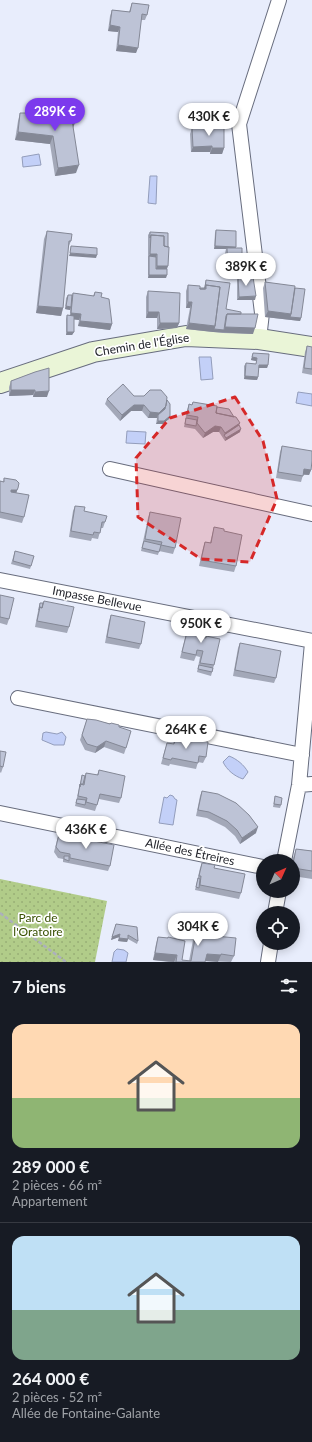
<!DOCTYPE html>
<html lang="fr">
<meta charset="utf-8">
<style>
:root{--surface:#171b24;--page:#242831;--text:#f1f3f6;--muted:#9ea1a6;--line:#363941;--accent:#7c3aed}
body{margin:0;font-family:Lato,sans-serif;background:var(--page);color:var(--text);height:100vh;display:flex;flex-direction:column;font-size:15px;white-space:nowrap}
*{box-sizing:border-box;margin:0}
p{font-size:13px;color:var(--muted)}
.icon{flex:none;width:22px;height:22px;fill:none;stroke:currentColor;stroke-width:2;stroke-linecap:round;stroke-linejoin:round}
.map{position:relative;height:962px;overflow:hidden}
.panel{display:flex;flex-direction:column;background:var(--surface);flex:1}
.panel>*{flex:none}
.needle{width:26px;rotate:45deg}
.tools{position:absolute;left:256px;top:854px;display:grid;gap:8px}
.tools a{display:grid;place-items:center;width:44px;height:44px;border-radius:50%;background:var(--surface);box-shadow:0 2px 10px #0003;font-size:20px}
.price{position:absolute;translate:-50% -34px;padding:0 9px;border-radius:14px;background:#fff;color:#222;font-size:13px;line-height:26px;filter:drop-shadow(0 1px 2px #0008)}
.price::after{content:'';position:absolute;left:50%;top:24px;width:12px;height:9px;margin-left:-6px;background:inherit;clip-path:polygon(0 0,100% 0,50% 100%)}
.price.on{background:var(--accent);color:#fff}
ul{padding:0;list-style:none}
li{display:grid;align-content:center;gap:8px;height:212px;padding:0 12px}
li+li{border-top:1px solid var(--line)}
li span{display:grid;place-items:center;height:124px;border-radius:12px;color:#555}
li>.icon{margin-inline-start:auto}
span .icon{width:72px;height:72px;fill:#fffc;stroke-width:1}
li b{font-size:17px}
h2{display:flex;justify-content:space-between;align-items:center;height:48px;padding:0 12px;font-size:17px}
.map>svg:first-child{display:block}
.park{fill:url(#park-dots)}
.water{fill:#c3d0f8;stroke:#939dbb}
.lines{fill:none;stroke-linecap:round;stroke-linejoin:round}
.street-casing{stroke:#686d7e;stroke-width:16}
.secondary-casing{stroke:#686d7e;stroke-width:22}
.path{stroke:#acb0bc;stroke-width:2.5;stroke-dasharray:4 2;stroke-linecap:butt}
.street{stroke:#fff;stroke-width:14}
.secondary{stroke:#eaf5d7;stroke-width:20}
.wall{fill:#a3a8b8}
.shaded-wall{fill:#848896}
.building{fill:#bdc3d6;stroke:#848896}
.marked{fill:#d62828;fill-opacity:0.2;stroke:#d62828;stroke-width:3;stroke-dasharray:8 5;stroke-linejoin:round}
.labels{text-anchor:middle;stroke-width:3.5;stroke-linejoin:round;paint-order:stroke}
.street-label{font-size:12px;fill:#23252c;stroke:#fff}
.park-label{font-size:12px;fill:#395002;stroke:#fff}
</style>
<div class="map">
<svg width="312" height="962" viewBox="0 0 312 962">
<defs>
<pattern id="park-dots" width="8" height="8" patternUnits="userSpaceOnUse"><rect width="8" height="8" fill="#b1cc89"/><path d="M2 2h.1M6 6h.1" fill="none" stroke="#98af76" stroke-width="1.8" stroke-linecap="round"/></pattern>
</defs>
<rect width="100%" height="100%" fill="#e8edfc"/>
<!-- park -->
<path class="park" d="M 0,879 L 107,901 L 95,962 L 0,962 Z"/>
<!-- water -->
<path class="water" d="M 39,154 L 41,165 L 23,167 L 22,157 Z
M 150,176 L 157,176 L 156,204 L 148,203 Z
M 199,357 L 211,357 L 213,379 L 201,380 Z
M 298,392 L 312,394 L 312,406 L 296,403 Z
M 127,431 L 146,432 L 145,444 L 126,443 Z
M 46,732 L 57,734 L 62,732 L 66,737 L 64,745 L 54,745 L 42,740 L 43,733 Z
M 229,756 C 237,759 244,765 248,772 L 243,779 C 234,776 227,770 223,762 Z
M 170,795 L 173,796 L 175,799 L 177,800 L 173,825 L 159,823 L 164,797 L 167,798 Z
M 117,949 L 124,950 L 128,953 L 126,962 L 112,962 L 114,952 Z"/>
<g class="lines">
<!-- street casing -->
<g class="street-casing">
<path id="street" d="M 259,339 L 262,313 L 239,124 L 279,0
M 110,469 L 312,514
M 0,580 L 312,641
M 18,698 L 302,755
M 299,785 L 312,784
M 0,813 L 263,867
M 284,861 L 299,785 L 312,643
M 275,913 L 279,891
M 268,962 L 271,943"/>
</g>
<!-- secondary casing -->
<g class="secondary-casing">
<path id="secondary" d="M 0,383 L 93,352 L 186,336 L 259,339 L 312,347"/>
</g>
<!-- path -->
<path class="path" d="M 0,913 L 66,962"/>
<!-- street -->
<use href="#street" class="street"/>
<!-- secondary -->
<use href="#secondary" class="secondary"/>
</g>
<!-- wall -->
<path class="wall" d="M 132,3 L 147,15 L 145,20 L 141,20 L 136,53 L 116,51 L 118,32 L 108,31 L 110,16 L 112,10 L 129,12 Z
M 55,106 L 73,128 L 76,173 L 55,176 L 50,144 L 15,140 L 18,121 L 20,113 L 52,113 Z
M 192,128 L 224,148 L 222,154 L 210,154 L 210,152 L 191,152 L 190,134 Z
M 216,230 L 236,248 L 242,272 L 241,277 L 255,300 L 237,300 L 237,280 L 238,278 L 226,278 L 225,253 L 226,249 L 214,249 L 215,233 Z
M 47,231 L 71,241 L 68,248 L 63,308 L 61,316 L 36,313 L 44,239 Z
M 150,232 L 167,269 L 166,278 L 148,278 L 148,235 Z
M 206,280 L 226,309 L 241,314 L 253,334 L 223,333 L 186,329 L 190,308 L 186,308 L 186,291 L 188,285 L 200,288 L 204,288 Z
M 265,282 L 295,288 L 301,318 L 300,321 L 265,317 L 263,288 Z
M 148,291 L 179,323 L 177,328 L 157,329 L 157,318 L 146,318 L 146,297 Z
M 95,292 L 101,297 L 112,324 L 110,330 L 78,326 L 79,320 L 74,319 L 74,332 L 72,335 L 66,335 L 66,319 L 67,315 L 70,316 L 70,310 L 65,309 L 66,298 L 68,295 L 72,295 L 73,293 L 93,296 Z
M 307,346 L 312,347 L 312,375 L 302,373 L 305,352 Z
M 253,353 L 268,365 L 267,368 L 258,368 L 258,377 L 257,380 L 244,379 L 244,366 L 246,363 L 256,364 L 256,361 L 251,360 Z
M 35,372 L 47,397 L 33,397 L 33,395 L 9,396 L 9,387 L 11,381 Z
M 134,396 L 167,400 L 169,419 L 163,424 L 156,424 L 157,418 L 148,418 L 142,411 L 131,411 L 120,421 L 105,404 L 107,399 Z
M 193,402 L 239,425 L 240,432 L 225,441 L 219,432 L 213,432 L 203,438 L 195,429 L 184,427 L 187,410 L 189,404 L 192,405 Z
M 282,446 L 311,470 L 309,475 L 303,475 L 301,482 L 276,478 L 280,452 Z
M 4,478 L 16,493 L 24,517 L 22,523 L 0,518 L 0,481 L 3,482 Z
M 75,506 L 84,511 L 105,522 L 103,528 L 101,528 L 98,539 L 92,538 L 91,541 L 69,537 L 73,511 Z
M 150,512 L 175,548 L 173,554 L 159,551 L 158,555 L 141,551 L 148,518 Z
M 214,527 L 224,531 L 236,566 L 234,572 L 199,566 L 203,548 L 205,542 L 210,543 Z
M 15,551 L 31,566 L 30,569 L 11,564 Z
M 0,595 L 9,619 L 7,625 L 0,623 Z
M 44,601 L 69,627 L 67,633 L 35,627 L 39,606 L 40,603 L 43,603 Z
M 111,615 L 141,644 L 139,649 L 105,643 L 109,621 Z
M 192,620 L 201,637 L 205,638 L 206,636 L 214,665 L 211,676 L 197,672 L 200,657 L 196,656 L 194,661 L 180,658 L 185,638 L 187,632 L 189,632 L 190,625 Z
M 240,643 L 276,678 L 274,683 L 233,676 L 238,648 Z
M 87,719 L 119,727 L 126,748 L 124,754 L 104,747 L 95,753 L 85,750 L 80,740 Z
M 176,736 L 206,757 L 203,763 L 198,762 L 196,769 L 170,764 L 169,766 L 161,764 L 165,749 L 167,743 L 173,744 Z
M 0,751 L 3,767 L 1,773 L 0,772 Z
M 99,770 L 121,798 L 119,803 L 99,799 L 95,811 L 75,806 L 82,775 L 85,776 L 86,773 L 97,775 Z
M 202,791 L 256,833 L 240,844 L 235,836 L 225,827 L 207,818 L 196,816 L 200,796 Z
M 275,796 L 281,805 L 280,808 L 273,807 Z
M 59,834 L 110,866 L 108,871 L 63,862 L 63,859 L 58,858 L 54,852 L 57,840 Z
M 296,849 L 312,851 L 312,879 L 293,876 L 292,861 Z
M 202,863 L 214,868 L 241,893 L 239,899 L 195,890 L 200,868 Z
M 116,924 L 138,941 L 137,944 L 128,939 L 127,942 L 118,941 L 119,937 L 111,940 Z
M 204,930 L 215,936 L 234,956 L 231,962 L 205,961 L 205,962 L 169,962 L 153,960 L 156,944 L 158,937 L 167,938 L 168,937 L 182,960 L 189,961 L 193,940 L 196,933 L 202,934 Z"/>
<!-- shaded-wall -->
<path class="shaded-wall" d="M 110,25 L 120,27 L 118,32 L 108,31 Z
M 118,45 L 138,48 L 136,53 L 116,51 Z
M 72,120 L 76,120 L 73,128 Z
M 18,132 L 53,136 L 50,144 L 15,140 Z
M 212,146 L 210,152 L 191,152 L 193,147 Z
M 212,148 L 224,148 L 222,154 L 210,154 Z
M 79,165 L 76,173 L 55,176 L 58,168 Z
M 215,246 L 236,247 L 235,250 L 227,248 L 226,249 L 214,249 Z
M 70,253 L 97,255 L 96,258 L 69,256 Z
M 150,254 L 157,254 L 155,260 L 149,256 Z
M 157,266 L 168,266 L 166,272 L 155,272 Z
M 228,272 L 242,272 L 240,278 L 226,278 Z
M 149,275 L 167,275 L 166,278 L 148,278 Z
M 256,296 L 255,300 L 237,300 L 239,297 Z
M 188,302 L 192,302 L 190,308 L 186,308 Z
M 38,306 L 63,308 L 61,316 L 36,313 Z
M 66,306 L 71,307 L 70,310 L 65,309 Z
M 268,311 L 291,314 L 301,318 L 300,321 L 265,317 Z
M 148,312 L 159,312 L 157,318 L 146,318 Z
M 71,313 L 81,314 L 79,320 L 69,319 Z
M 80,321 L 112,324 L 110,330 L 78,326 Z
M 160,323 L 179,323 L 177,328 L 157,329 Z
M 189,323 L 215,326 L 213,332 L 186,329 Z
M 225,327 L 255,328 L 253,334 L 213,332 L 214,329 L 224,330 Z
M 67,332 L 74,332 L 72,335 L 66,335 Z
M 252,357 L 257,358 L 256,361 L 251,360 Z
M 259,365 L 268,365 L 267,368 L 258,368 Z
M 245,376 L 258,377 L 257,380 L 244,379 Z
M 11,390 L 35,390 L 33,395 L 9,396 Z
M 49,391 L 47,397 L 33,397 L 35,392 Z
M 134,405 L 144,405 L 142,411 L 131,411 L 120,421 L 122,415 Z
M 166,406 L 164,412 L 158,415 L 157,418 L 148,418 L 150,412 Z
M 170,416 L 169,419 L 163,424 L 156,424 L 158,421 Z
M 240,423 L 238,428 L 224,435 L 225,433 Z
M 215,426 L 221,427 L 219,432 L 213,432 L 203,438 L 205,433 Z
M 241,429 L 240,432 L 225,441 L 226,438 Z
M 304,469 L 311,470 L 309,475 L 302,474 Z
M 18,488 L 16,494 L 9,496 L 11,490 Z
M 106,741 L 104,747 L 95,753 L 97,747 Z
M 258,827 L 256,833 L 240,844 L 242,838 Z
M 120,934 L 119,937 L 111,940 L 112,937 Z
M 119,938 L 128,939 L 127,942 L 118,941 Z
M 155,953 L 177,955 L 174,962 L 153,960 Z
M 207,954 L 221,955 L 218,962 L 204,961 Z"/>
<!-- building -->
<path class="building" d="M 132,3 L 149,5 L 147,15 L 142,14 L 138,48 L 118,45 L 120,27 L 110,25 L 112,10 L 130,12 Z
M 73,103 L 76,120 L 72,120 L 79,165 L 58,168 L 53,136 L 18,132 L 20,113 L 55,113 L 55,106 Z
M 224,127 L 224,148 L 212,148 L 212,146 L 193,147 L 192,128 Z
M 216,230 L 236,231 L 236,247 L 215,246 Z
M 47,231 L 72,234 L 71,241 L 69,241 L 63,308 L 38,306 Z
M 150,232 L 168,233 L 168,247 L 164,246 L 164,236 L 151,235 L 150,238 Z
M 151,235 L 164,236 L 164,246 L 169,247 L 168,266 L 157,266 L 157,254 L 150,254 Z
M 71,246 L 97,248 L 97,255 L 70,253 Z
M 227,248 L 242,248 L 242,272 L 228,272 Z
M 149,256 L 156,257 L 156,269 L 167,269 L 167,275 L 149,275 Z
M 238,277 L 253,277 L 256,296 L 239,297 Z
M 206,280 L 230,283 L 226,309 L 241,312 L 241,314 L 227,314 L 226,316 L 224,330 L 214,329 L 215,326 L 220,287 L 206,285 L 205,288 Z
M 265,282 L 295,286 L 291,314 L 268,311 Z
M 188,285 L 200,286 L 200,289 L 206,289 L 206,285 L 220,287 L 215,326 L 189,323 L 192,302 L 188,302 Z
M 200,288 L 205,288 L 205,289 L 200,289 Z
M 295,288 L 305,289 L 301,318 L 290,317 L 291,314 Z
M 148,291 L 180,293 L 179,323 L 160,323 L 159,312 L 148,312 Z
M 95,292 L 102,293 L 101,297 L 109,299 L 112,324 L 80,321 L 81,314 L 71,313 L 73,293 L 94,296 Z
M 68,295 L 72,295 L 71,307 L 66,306 Z
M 227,314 L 258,314 L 255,328 L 225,327 Z
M 67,315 L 74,316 L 74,332 L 67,332 Z
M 307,346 L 312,347 L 312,369 L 304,368 Z
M 253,353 L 269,354 L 268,365 L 259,365 L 258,377 L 245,376 L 246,363 L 256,364 L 257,358 L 252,357 Z
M 49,368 L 49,391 L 35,392 L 35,390 L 11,390 L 11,381 L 35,372 Z
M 123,384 L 134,396 L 144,396 L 150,390 L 161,390 L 167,397 L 166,406 L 159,413 L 150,412 L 144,405 L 134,405 L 122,415 L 107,399 Z
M 167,400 L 170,404 L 170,416 L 164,421 L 158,421 L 158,415 L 165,409 Z
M 193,402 L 217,406 L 216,413 L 236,417 L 240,423 L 225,433 L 221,427 L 215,426 L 205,433 L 197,423 L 198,417 L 187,415 L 189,404 L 192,405 Z
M 217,407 L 229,409 L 234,417 L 216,413 Z
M 186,418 L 197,420 L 196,426 L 185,424 Z
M 239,425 L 241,429 L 226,438 L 224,435 Z
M 282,446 L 312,451 L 312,461 L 311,470 L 304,469 L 303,476 L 278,472 Z
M 4,478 L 16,480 L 19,483 L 18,488 L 17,490 L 11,490 L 11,492 L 29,495 L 24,517 L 0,512 L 0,481 L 4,482 Z
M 75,506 L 85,507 L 84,511 L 107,516 L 105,522 L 102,522 L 100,533 L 94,532 L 93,535 L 71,531 Z
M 150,512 L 181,518 L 175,548 L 161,545 L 162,542 L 145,539 Z
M 214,527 L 224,529 L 224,531 L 242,535 L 236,566 L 201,560 L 205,542 L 211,543 Z
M 144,541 L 161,545 L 159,552 L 142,548 Z
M 15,551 L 34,556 L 31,566 L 13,561 Z
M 0,595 L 14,598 L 9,619 L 0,617 Z
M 44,601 L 74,607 L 69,627 L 37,621 L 40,607 L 42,608 Z
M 40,603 L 43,603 L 42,608 L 40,607 L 39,610 Z
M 111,615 L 145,622 L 141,644 L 107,637 Z
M 192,620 L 203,622 L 201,637 L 206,638 L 206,636 L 220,639 L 214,665 L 200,663 L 203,651 L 197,650 L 196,655 L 182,652 L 187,632 L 190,632 Z
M 240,643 L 281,651 L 276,678 L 235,670 Z
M 199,665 L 213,668 L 212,672 L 198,669 Z
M 87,719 L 96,720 L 110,724 L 111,723 L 119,725 L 119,727 L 131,731 L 126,748 L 106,741 L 97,747 L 87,744 L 82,735 Z
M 176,736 L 208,742 L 206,757 L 199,756 L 198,763 L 172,758 L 171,760 L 163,758 L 167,743 L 174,744 Z
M 0,751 L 6,752 L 3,767 L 0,766 Z
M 99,770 L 125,776 L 121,798 L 100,794 L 97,805 L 86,802 L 87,798 L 78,796 L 80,784 L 84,785 L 86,773 L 98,775 Z
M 82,775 L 85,776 L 83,784 L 80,784 L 80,787 Z
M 202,791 L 218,794 L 236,803 L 249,815 L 258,827 L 242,838 L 237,830 L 227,821 L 209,812 L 198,810 Z
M 275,796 L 282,798 L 281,805 L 274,804 Z
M 77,799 L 86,800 L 85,805 L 76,803 Z
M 59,834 L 114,845 L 110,866 L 70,858 L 70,854 L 60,852 L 56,847 Z
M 296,849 L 312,851 L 312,871 L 293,868 L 293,864 Z
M 64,856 L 69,856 L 69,861 L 64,859 Z
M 202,863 L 215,865 L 214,868 L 245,874 L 241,893 L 200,885 L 201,876 L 199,876 Z
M 198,878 L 200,879 L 199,888 L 196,887 Z
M 116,924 L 137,927 L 138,941 L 128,935 L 128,939 L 119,938 L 120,934 L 112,937 Z
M 204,930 L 215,932 L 215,936 L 236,938 L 234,956 L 221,954 L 221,955 L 207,954 L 205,962 L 176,962 L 177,955 L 155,953 L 158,937 L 168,938 L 168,937 L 185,941 L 182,960 L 191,961 L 196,933 L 203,934 Z"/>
<!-- marked area -->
<path class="marked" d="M 235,397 L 263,441 L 277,499 L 250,562 L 201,559 L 138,517 L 136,458 L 170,418 Z"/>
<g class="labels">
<!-- street labels -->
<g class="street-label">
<text transform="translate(142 345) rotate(-9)" y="4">Chemin de l'Église</text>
<text transform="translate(97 599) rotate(11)" y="4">Impasse Bellevue</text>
<text transform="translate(190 852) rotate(12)" y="4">Allée des Étreires</text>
</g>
<!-- park labels -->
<g class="park-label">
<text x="38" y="922">Parc de<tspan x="38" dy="14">l'Oratoire</tspan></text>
</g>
</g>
</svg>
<div class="tools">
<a><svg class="needle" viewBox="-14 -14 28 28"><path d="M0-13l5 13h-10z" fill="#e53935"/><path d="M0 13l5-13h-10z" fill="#9ea1a6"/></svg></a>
<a><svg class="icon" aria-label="locate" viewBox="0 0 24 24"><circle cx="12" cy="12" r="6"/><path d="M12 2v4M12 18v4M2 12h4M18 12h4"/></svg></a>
</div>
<b class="price on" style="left:55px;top:132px">289K €</b>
<b class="price" style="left:209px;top:137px">430K €</b>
<b class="price" style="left:246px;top:287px">389K €</b>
<b class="price" style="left:201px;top:644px">950K €</b>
<b class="price" style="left:186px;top:750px">264K €</b>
<b class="price" style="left:86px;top:850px">436K €</b>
<b class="price" style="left:198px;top:947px">304K €</b>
</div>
<section class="panel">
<h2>7 biens<svg class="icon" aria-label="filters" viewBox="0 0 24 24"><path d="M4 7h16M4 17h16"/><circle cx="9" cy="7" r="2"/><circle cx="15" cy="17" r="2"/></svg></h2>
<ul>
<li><span style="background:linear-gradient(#ffd9b3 60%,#8fb573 0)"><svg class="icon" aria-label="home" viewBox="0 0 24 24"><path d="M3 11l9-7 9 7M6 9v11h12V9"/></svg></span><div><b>289 000 €</b><p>2 pièces · 66 m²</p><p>Appartement</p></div></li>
<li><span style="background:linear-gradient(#bfe0f5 60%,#7fa58c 0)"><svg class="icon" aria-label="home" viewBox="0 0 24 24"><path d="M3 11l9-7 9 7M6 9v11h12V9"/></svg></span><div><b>264 000 €</b><p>2 pièces · 52 m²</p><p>Allée de Fontaine-Galante</p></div></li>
</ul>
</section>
